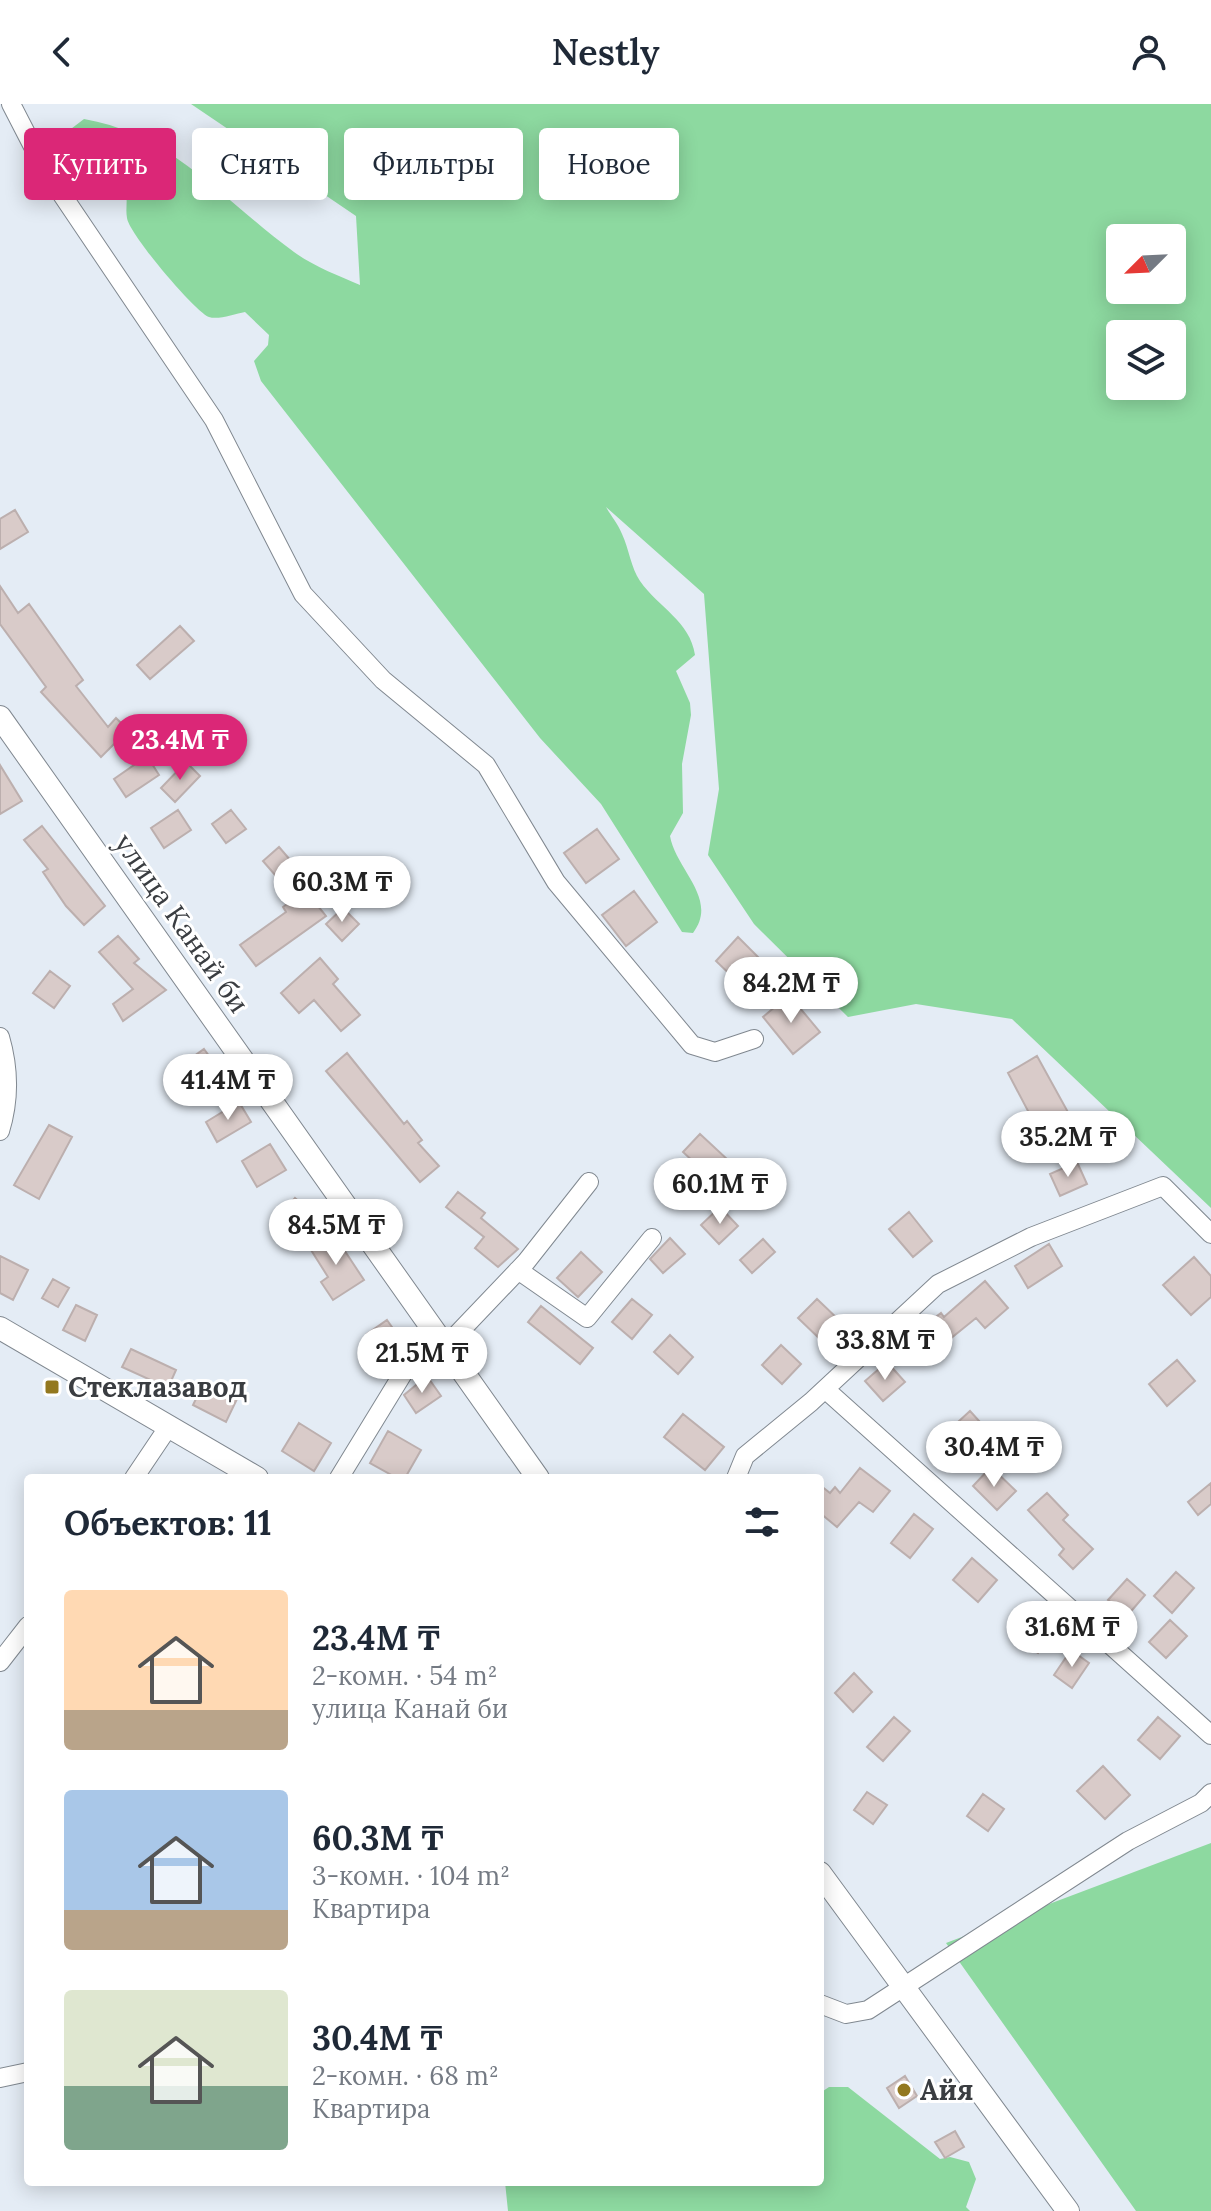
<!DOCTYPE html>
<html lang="ru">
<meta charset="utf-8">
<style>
:root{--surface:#fff;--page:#f2f2f3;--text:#1f2937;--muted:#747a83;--accent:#db2777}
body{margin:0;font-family:Lora,serif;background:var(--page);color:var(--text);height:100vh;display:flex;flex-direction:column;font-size:30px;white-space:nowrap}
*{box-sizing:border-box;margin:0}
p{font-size:26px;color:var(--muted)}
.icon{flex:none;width:44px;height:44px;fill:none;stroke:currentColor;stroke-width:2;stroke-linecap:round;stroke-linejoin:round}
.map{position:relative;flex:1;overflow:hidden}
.panel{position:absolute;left:24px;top:1370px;width:800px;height:712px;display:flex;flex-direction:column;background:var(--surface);border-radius:8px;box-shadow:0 4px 20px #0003}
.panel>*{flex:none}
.hud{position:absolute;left:24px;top:24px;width:800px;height:72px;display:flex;gap:16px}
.needle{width:52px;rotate:246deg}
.fabs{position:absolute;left:1106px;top:120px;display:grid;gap:16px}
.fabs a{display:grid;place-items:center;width:80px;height:80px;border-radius:8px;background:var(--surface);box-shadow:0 4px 20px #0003;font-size:40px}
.price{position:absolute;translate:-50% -68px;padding:0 18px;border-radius:28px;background:#fff;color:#222;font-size:26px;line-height:52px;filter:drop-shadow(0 2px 4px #0008)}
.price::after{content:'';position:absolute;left:50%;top:48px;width:24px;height:18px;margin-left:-12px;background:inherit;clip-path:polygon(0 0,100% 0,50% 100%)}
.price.selected{background:var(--accent);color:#fff}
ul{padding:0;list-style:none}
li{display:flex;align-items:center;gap:24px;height:200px;padding:0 40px}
li span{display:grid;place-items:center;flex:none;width:224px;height:160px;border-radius:8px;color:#555}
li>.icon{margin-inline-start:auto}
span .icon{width:96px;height:96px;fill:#fffc;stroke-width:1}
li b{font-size:34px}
h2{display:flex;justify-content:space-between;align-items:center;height:96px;padding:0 40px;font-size:34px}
.pill{padding:0 28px;border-radius:8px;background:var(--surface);box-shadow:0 4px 20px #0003;font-size:28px;line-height:72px}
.pill.selected{background:var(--accent);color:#fff}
header{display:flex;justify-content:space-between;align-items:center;height:104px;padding:0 40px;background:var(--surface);font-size:36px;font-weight:600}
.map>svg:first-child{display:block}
.green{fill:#8dd9a0;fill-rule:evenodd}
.building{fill:#d9cbc9;stroke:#bcafae;stroke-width:2}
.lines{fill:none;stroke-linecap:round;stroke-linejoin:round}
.minor-casing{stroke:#808890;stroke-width:20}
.major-casing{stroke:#808890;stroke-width:24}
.minor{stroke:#fff;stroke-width:18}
.major{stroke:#fff;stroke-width:22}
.poi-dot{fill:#93781f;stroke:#fff;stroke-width:3}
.labels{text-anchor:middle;stroke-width:6;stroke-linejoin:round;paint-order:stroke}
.street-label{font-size:28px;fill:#3a3d41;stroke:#fff}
.poi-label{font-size:28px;font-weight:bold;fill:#3a3d41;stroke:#fff;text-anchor:start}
</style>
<header><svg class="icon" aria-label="back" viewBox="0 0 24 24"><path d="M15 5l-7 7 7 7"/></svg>Nestly<svg class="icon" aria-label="person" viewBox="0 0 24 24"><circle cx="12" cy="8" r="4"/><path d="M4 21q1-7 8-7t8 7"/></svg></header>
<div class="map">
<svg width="1211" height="2107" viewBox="0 0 1211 2107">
<rect width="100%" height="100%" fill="#e4ecf5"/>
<!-- green -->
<path class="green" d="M 191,0 L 1211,0 L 1211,1104 L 1012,915 L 916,900 L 848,913 L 754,820 L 708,751 L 719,685 L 704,490 L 606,403 C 611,412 618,420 622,430 C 629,445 631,464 640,477 C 659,504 690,517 695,551 L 676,567 L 690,599 L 691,611 L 682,660 L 683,709 L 670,732 C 676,766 719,795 693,829 L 682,828 L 601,700 L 540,634 L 261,277 L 254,257 L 268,241 L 269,231 L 245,208 C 235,210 218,216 209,213 C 196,209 129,130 127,114 C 125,103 129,95 124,84 C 99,68 62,72 59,34 L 84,15 C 172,30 225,98 294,148 C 313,162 339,172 360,181 L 356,112 ZM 1172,134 L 1172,186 L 1120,186 L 1120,134 ZM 1172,230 L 1172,282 L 1120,282 L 1120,230 Z
M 1211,1739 L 1211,2107 L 1136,2107 L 946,1839 Z
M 829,1983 L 848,1983 L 940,2055 L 950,2053 L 969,2058 L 976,2075 L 966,2103 L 970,2107 L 508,2107 L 505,2078 L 820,2078 L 820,1989 Z"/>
<!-- building -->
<path class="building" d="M 15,406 L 28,428 L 0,445 L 0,415 Z
M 0,482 L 18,509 L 29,500 L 83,576 L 76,582 L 108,623 L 116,614 L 128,626 L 101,653 L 41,588 L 46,583 L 0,520 Z
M 180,522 L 194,537 L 150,575 L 137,561 Z
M 147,652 L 159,671 L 126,693 L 114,675 Z
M 186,658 L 200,672 L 175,698 L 161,684 Z
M 0,661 L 22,697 L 0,710 Z
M 178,706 L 191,726 L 164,744 L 151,724 Z
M 231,706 L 246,725 L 226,739 L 212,720 Z
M 42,722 L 105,802 L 84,821 L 66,802 L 43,768 L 48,765 L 24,736 Z
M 597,725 L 619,755 L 586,779 L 564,749 Z
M 279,743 L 303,771 L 297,776 L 326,812 L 256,862 L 240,841 L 286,808 L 283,803 L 295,794 L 263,757 Z
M 634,787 L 657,818 L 626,842 L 602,811 Z
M 343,804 L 359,820 L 342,837 L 326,820 Z
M 118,832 L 139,855 L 134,859 L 166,886 L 123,917 L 113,900 L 133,885 L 99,848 Z
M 738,833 L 761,856 L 739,879 L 716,857 Z
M 320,854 L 338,875 L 333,880 L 360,911 L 341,927 L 314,896 L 299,909 L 281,889 Z
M 50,867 L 70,882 L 54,904 L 33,889 Z
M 789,891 L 820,928 L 793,950 L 763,913 Z
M 204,945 L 220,967 L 181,995 L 165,973 Z
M 347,949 L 404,1020 L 407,1017 L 422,1036 L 418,1039 L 439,1062 L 420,1078 L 326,967 Z
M 1037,952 L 1069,1010 L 1038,1026 L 1008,969 Z
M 239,998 L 251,1018 L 217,1038 L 206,1018 Z
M 49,1021 L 72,1033 L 39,1095 L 14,1081 Z
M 700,1030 L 728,1056 L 711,1074 L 683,1048 Z
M 270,1040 L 286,1066 L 257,1083 L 242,1057 Z
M 1077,1058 L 1087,1080 L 1060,1092 L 1050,1070 Z
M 458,1088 L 485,1109 L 481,1114 L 518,1145 L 498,1163 L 475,1144 L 484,1133 L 446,1103 Z
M 295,1094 L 316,1112 L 304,1126 L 283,1108 Z
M 720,1103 L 738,1122 L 719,1140 L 701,1121 Z
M 909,1108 L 932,1137 L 913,1153 L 889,1125 Z
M 333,1129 L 364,1176 L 333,1196 L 321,1178 L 328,1173 L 311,1146 L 306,1146 Z
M 670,1134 L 685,1150 L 663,1169 L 650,1155 Z
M 763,1135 L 775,1148 L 752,1169 L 740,1156 Z
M 1049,1140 L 1062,1162 L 1028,1184 L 1015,1162 Z
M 581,1148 L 602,1168 L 578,1193 L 557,1174 Z
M 0,1152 L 28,1166 L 13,1196 L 0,1189 Z
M 1194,1153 L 1211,1172 L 1211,1193 L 1191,1211 L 1163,1181 Z
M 53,1175 L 69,1184 L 58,1203 L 42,1194 Z
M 985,1177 L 1008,1204 L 985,1224 L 976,1214 L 940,1243 L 923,1223 L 941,1209 L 944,1213 Z
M 632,1195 L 652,1211 L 632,1235 L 612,1218 Z
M 817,1195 L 841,1218 L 822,1237 L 798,1214 Z
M 76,1201 L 97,1211 L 85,1237 L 63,1226 Z
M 541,1202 L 593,1244 L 580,1260 L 528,1218 Z
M 387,1216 L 399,1233 L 380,1247 L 367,1230 Z
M 670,1231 L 693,1253 L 678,1270 L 654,1248 Z
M 781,1241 L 801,1260 L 782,1280 L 762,1261 Z
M 131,1245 L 176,1266 L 168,1284 L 122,1263 Z
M 1177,1256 L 1195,1277 L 1167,1302 L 1149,1280 Z
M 887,1258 L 905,1278 L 883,1297 L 865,1277 Z
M 427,1272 L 441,1292 L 416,1309 L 404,1291 Z
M 204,1278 L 237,1295 L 226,1318 L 193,1301 Z
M 970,1307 L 989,1328 L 965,1350 L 946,1329 Z
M 683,1310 L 724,1343 L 705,1366 L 664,1333 Z
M 299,1319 L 331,1339 L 314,1367 L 282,1347 Z
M 388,1327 L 421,1346 L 405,1374 L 397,1374 L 370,1359 Z
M 991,1363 L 1016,1387 L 997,1406 L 973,1382 Z
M 860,1364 L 890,1387 L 873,1408 L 859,1398 L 837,1423 L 820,1409 L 820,1381 L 830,1389 L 835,1383 L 840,1389 Z
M 1211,1379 L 1211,1400 L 1198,1411 L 1188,1398 Z
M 1047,1389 L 1068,1411 L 1063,1416 L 1093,1445 L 1073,1465 L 1059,1451 L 1064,1445 L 1028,1406 Z
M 914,1410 L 933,1425 L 910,1454 L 891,1439 Z
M 972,1454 L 997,1476 L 978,1498 L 953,1476 Z
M 1176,1468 L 1194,1484 L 1172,1509 L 1154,1492 Z
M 1127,1475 L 1145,1491 L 1127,1512 L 1108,1496 Z
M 1030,1512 L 1052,1526 L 1038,1549 L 1016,1536 Z
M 1170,1516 L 1187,1532 L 1166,1554 L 1149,1538 Z
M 1071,1546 L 1089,1559 L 1072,1584 L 1054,1571 Z
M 854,1569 L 872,1588 L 853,1608 L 835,1589 Z
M 894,1613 L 910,1627 L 883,1657 L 867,1643 Z
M 1158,1613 L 1180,1632 L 1160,1655 L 1138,1636 Z
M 1103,1662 L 1130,1691 L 1105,1715 L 1077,1687 Z
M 867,1688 L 887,1701 L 873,1720 L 854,1706 Z
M 983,1690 L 1004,1705 L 988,1727 L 967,1712 Z
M 905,1972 L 917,1992 L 899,2004 L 887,1984 Z
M 955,2027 L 964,2043 L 945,2054 L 935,2038 Z"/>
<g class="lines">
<!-- minor casing -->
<g class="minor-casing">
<path id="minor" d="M 11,0 L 44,64 L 214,316 L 303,490 L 383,576 L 486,661 L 556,778 L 692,941 L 715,948 L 754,935
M 0,933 C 9,964 10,995 0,1027
M 518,1166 L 587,1214 L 652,1134
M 825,1285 L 1211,1631
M 134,1374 L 169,1322
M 339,1374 L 410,1258 L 445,1243 L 526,1158 L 589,1078
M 736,1374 L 745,1352 L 811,1298 L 938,1180 L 1031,1133 L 1163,1082 L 1211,1130
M 0,1558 L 28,1522
M 820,1900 L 846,1910 L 868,1906 L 1128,1737 L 1201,1699 L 1211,1689
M 0,1974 L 28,1968"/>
</g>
<!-- major casing -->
<g class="major-casing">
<path id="major" d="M 0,613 L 538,1374
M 0,1224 L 257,1374
M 820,1769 L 1068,2107"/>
</g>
<!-- minor -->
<use href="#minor" class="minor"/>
<!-- major -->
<use href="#major" class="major"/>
</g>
<!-- markers -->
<g class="poi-dot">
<rect x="44" y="1275" width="16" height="16" rx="4"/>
<circle cx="904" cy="1986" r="8"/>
</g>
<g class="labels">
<!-- street labels -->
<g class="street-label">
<text transform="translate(182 819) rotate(55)" y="10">улица Канай би</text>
</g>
<!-- poi labels -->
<g class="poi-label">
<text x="68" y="1293">Стеклазавод</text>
<text x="920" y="1996">Айя</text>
</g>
</g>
</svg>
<div class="fabs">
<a><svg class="needle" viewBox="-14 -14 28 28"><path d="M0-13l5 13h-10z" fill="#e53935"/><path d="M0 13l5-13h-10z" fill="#747a83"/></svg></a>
<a><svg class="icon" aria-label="layers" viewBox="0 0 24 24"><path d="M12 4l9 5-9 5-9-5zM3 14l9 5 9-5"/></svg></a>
</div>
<b class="price selected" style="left:180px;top:678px">23.4M ₸</b>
<b class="price" style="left:342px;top:820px">60.3M ₸</b>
<b class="price" style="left:791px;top:921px">84.2M ₸</b>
<b class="price" style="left:228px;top:1018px">41.4M ₸</b>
<b class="price" style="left:1068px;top:1075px">35.2M ₸</b>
<b class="price" style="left:720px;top:1122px">60.1M ₸</b>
<b class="price" style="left:336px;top:1163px">84.5M ₸</b>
<b class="price" style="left:885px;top:1278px">33.8M ₸</b>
<b class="price" style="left:422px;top:1291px">21.5M ₸</b>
<b class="price" style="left:994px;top:1385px">30.4M ₸</b>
<b class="price" style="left:1072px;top:1565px">31.6M ₸</b>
<div class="hud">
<a class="pill selected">Купить</a>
<a class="pill">Снять</a>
<a class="pill">Фильтры</a>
<a class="pill">Новое</a>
</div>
<section class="panel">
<h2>Объектов: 11<svg class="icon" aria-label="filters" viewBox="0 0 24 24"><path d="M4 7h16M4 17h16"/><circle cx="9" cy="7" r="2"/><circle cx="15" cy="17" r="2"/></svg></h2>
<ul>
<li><span style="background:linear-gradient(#ffd9b3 75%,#b9a48a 0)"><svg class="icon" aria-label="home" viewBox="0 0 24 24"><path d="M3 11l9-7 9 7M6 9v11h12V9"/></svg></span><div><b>23.4M ₸</b><p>2-комн. · 54 m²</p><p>улица Канай би</p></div></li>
<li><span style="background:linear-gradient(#a9c7e8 75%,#b9a48a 0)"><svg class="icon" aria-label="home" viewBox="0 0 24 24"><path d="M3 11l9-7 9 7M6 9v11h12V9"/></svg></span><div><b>60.3M ₸</b><p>3-комн. · 104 m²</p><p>Квартира</p></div></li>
<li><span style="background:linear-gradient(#dfe7d0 60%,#7fa58c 0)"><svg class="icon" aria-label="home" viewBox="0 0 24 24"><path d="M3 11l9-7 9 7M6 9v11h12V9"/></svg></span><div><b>30.4M ₸</b><p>2-комн. · 68 m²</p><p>Квартира</p></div></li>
</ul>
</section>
</div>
